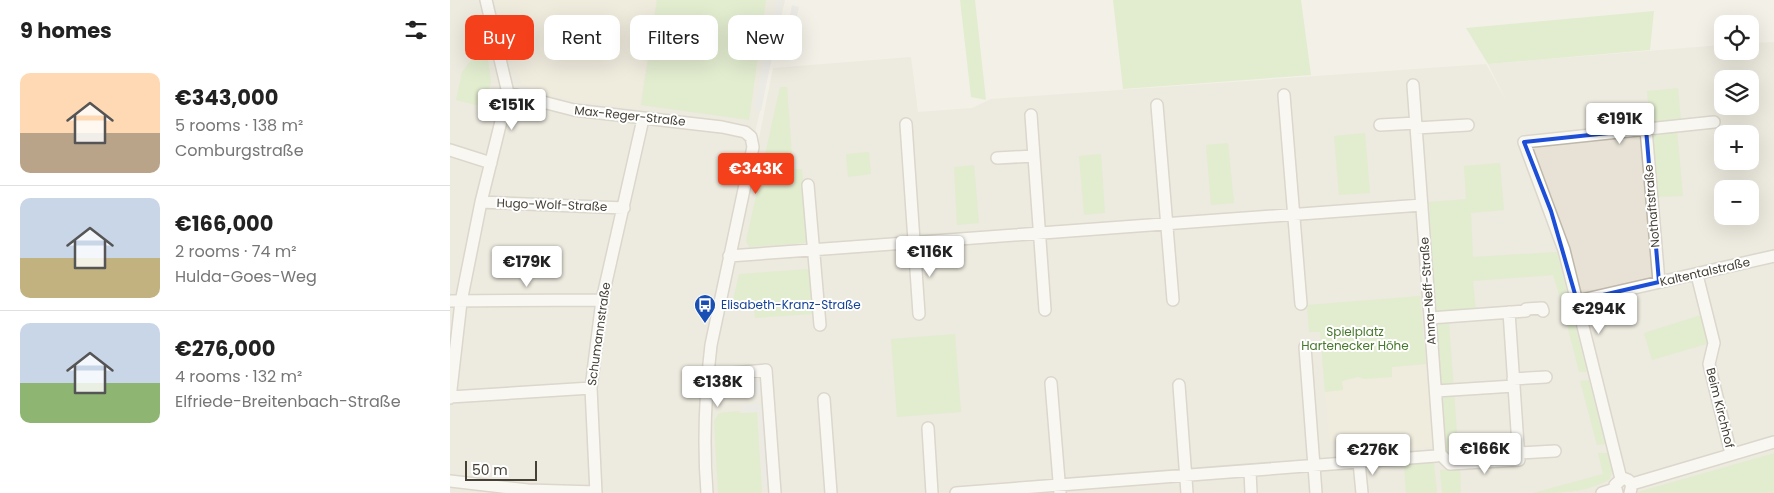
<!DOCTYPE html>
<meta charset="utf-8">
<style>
:root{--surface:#fff;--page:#f2f2f2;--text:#222;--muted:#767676;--line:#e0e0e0;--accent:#f5401c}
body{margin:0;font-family:Poppins,sans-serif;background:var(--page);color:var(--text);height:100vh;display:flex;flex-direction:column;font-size:19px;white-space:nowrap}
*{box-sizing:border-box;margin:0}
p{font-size:16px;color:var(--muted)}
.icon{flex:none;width:28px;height:28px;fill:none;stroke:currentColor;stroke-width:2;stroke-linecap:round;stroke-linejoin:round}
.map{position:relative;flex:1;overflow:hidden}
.sheet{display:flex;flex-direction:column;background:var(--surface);width:450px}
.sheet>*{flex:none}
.banner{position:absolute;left:15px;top:15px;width:475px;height:45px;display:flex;gap:10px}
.tools{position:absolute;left:1264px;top:15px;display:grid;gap:10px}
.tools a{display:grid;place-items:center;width:45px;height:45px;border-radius:10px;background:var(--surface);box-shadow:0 5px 20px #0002;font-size:25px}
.scale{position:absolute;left:15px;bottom:12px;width:72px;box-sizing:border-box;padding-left:5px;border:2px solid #464036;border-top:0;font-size:14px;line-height:18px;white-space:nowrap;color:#464036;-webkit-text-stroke:4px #fff;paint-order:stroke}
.price{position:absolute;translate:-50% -42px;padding:0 11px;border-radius:5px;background:#fff;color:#222;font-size:16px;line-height:32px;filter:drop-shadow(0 1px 2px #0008)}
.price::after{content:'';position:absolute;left:50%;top:30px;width:15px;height:11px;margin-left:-8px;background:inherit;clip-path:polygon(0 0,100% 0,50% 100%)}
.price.on{background:var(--accent);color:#fff}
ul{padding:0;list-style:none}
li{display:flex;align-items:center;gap:15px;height:125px;padding:0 20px}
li+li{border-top:1px solid var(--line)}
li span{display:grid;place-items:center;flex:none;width:140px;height:100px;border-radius:10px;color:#555}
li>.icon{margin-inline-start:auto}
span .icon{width:60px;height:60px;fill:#fffc;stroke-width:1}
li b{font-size:21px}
h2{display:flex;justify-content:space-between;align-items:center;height:60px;padding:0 20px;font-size:21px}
.chip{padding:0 18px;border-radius:10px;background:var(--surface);box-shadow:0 5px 20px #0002;font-size:18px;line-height:45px}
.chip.on{background:var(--accent);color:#fff}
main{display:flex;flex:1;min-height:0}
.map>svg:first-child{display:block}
.residential{fill:#e7e2d5;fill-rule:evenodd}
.education{fill:#ece5d1}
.green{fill:#cee7b1}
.parking{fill:#e4e2df}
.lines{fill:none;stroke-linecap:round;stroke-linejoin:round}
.street-casing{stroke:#bfb8aa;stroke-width:14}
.street{stroke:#fff;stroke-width:11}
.marked{fill:none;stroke:#1d4ed8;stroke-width:4;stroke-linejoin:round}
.labels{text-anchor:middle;stroke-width:4;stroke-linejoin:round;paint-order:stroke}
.street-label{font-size:12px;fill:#464036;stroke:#fff}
.transit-label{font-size:12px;fill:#164399;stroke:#fff;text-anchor:start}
.park-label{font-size:12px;fill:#46772a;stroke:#fff}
</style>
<main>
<section class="sheet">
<h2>9 homes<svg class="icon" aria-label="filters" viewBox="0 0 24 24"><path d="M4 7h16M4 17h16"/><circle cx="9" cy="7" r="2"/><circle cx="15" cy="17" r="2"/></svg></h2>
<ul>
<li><span style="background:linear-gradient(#ffd9b3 60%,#b9a48a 0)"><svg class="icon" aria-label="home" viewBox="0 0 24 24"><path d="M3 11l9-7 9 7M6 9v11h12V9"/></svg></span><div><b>€343,000</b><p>5 rooms · 138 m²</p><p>Comburgstraße</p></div></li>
<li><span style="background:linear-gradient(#c9d6e8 60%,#c2b280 0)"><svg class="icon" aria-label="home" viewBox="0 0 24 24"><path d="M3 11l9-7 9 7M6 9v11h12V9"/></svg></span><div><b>€166,000</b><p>2 rooms · 74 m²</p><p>Hulda-Goes-Weg</p></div></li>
<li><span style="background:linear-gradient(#c9d6e8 60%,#8fb573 0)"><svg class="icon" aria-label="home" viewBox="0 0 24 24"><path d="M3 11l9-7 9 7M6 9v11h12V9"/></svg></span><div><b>€276,000</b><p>4 rooms · 132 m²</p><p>Elfriede-Breitenbach-Straße</p></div></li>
</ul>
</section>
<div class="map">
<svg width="1324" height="493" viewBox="0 0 1324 493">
<rect width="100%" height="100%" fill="#f3f0e7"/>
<!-- residential -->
<path class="residential" d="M 0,0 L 335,0 L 263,319 L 255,493 L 0,493 Z
M 1324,42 L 1324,453 L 1188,493 L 264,493 L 260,413 L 266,342 L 286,253 L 323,68 L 461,57 L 468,112 L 522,108 L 541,99 L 1036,64 L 1058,104 L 1038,64 L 1272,45 L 1272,51 L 1300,51 L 1300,43 ZM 1272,79 L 1300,79 L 1300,106 L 1272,106 ZM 1272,134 L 1300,134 L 1300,161 L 1272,161 ZM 1272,189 L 1300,189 L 1300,216 L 1272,216 Z"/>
<!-- education -->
<path class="education" d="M 44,0 L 206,0 L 189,109 L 126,101 L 96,94 L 73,84 L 64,71 Z
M 976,364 L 984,447 L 951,449 L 944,443 L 925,444 L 920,439 L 879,442 L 875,392 L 893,390 L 892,381 L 908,377 L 942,377 L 941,367 Z"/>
<!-- green -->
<path class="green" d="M 207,0 L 316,0 L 299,120 L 191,105 Z
M 510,0 L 525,0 L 536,100 L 521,97 Z
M 663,0 L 851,0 L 861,75 L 673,89 Z
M 1204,11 L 1200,50 L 1038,64 L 1016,28 Z
M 31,47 L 37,50 L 41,82 L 34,107 L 6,100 L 12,72 Z
M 330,87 L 337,87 L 343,169 L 352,169 L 357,243 L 299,247 L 296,241 Z
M 1228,88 L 1231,121 L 1200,124 L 1197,91 Z
M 1227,130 L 1233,196 L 1207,197 L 1201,134 Z
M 915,133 L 920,193 L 889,195 L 884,136 Z
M 778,143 L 784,203 L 761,205 L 756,145 Z
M 419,152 L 421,174 L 398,177 L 396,154 Z
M 651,154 L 655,213 L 634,215 L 629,156 Z
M 1050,163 L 1054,210 L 1021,213 L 1023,257 L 1107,252 L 1120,304 L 1112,304 L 1103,275 L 1023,281 L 1026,311 L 989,314 L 986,311 L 979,202 L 1016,199 L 1014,166 Z
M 524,165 L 529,223 L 507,225 L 504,167 Z
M 359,269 L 363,314 L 305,318 L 304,308 L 281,309 L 289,274 Z
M 970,296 L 976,364 L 942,367 L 942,377 L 914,379 L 908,377 L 892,381 L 893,390 L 875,392 L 870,332 L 859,332 L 857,305 Z
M 1114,313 L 1122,313 L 1137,372 L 1129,372 Z
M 1251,315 L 1260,343 L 1202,360 L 1194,333 Z
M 991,323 L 999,323 L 1009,460 L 1003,460 L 997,456 L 987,328 Z
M 505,334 L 511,412 L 447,417 L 441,339 Z
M 1139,380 L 1155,444 L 1147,445 L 1130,381 Z
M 289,411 L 290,413 L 307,412 L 312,493 L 268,493 L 264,421 L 269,413 Z
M 1148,453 L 1158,453 L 1162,472 L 1160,479 C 1137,493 1110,493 1083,493 L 1153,474 Z
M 1324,453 L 1324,493 L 1188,493 L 1188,492 Z
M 984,463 L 987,493 L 956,493 L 954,464 Z
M 1010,469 L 1011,493 L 992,493 L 990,470 Z"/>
<!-- parking -->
<path class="parking" d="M 327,0 L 333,0 L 311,111 L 304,109 Z
M 342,5 L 349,7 L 339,54 L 332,52 Z
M 313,380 L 314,395 L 299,396 L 298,381 Z
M 315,403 L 321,486 L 314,486 L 309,412 L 292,413 L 291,405 Z"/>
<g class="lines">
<!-- street casing -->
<g class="street-casing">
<path id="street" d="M 963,85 L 990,454
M 58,93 L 124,110 L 272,127 L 295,132 L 301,137 L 303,147 L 261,345 C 255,395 253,443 257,493
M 834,95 L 851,304
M 707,105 L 723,300
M 581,115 L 595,310
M 456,124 L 469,314
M 930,125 L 966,123
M 966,128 L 1018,125
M 1196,129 L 1209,282
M 0,150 L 41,163
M 547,158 L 584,156
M 358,185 L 370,325
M 31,202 L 174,208
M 279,256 L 972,205
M 1247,275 L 1264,343 L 1259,364 L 1281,454
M 0,301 L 152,300
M 1127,301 L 1324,256
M 980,318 L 1076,311 L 1076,309 L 1092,308 L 1093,311
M 855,347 L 866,493
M 257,375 L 316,370 L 325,493
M 1063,379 L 1096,377
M 601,383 L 610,493
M 729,385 L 737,493
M 986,391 L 1064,386
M 0,397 L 141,388
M 0,398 L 11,302 L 31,202 L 58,93 L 36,0
M 374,399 L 381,493
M 478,428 L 482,493
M 1069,453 L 1105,451
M 990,454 L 1000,464 L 1069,460 L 1059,312
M 909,462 L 912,493
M 800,471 L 801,493
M 1171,479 L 1114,250 L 1074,142 L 1264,122
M 0,481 L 78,490 L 146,492
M 1182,484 L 1324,442
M 146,493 L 141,388 L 152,300 L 193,119
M 506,493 L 986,456 L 990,454
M 1152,493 L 1165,489
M 1167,493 L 1165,485 L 1173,478 L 1178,480 L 1182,484 L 1180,493"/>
</g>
<!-- street -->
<use href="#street" class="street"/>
</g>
<!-- marked area -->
<path d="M0 0H1324V493H0ZM 1196,129 L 1209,282 L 1127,301 L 1101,211 L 1074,142 Z" fill="#f3f0e7" fill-opacity=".55" fill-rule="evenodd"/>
<path class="marked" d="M 1196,129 L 1209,282 L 1127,301 L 1101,211 L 1074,142 Z"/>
<!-- icons -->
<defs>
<g id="bus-pin" transform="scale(1.125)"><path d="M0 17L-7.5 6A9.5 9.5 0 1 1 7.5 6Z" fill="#1a4fb4" stroke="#fff"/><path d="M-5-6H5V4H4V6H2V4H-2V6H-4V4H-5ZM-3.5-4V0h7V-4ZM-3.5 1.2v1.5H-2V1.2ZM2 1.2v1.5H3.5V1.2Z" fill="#fff"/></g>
</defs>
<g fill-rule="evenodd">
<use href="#bus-pin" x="255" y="305"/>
</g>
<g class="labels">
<!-- street labels -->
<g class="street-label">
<text transform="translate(180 116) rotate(6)" y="4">Max-Reger-Straße</text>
<text transform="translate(102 205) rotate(2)" y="4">Hugo-Wolf-Straße</text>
<text transform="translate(1202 206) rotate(-95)" y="4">Nothaftstraße</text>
<text transform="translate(1255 272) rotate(-13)" y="4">Kaltentalstraße</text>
<text transform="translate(978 291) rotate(-94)" y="4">Anna-Neff-Straße</text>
<text transform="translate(149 334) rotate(-82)" y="4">Schumannstraße</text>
<text transform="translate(1270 408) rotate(76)" y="4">Beim Kirchhof</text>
</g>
<!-- transit labels -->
<g class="transit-label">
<text x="271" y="309">Elisabeth-Kranz-Straße</text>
</g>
<!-- park labels -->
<g class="park-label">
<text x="905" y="336">Spielplatz<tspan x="905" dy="14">Hartenecker Höhe</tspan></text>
</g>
</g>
</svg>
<div class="tools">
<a><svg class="icon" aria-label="locate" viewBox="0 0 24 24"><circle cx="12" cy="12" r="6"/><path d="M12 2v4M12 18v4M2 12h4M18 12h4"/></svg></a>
<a><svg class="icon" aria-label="layers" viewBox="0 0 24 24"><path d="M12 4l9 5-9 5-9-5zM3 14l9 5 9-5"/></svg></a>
<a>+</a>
<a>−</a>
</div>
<div class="scale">50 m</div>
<b class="price" style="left:62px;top:131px">€151K</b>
<b class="price" style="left:1170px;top:145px">€191K</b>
<b class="price on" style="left:306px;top:195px">€343K</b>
<b class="price" style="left:480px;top:278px">€116K</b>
<b class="price" style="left:77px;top:288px">€179K</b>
<b class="price" style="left:1149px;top:335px">€294K</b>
<b class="price" style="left:268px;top:408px">€138K</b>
<b class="price" style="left:1035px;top:475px">€166K</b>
<b class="price" style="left:923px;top:476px">€276K</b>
<div class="banner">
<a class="chip on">Buy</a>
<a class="chip">Rent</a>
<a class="chip">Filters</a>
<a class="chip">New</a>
</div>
</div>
</main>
